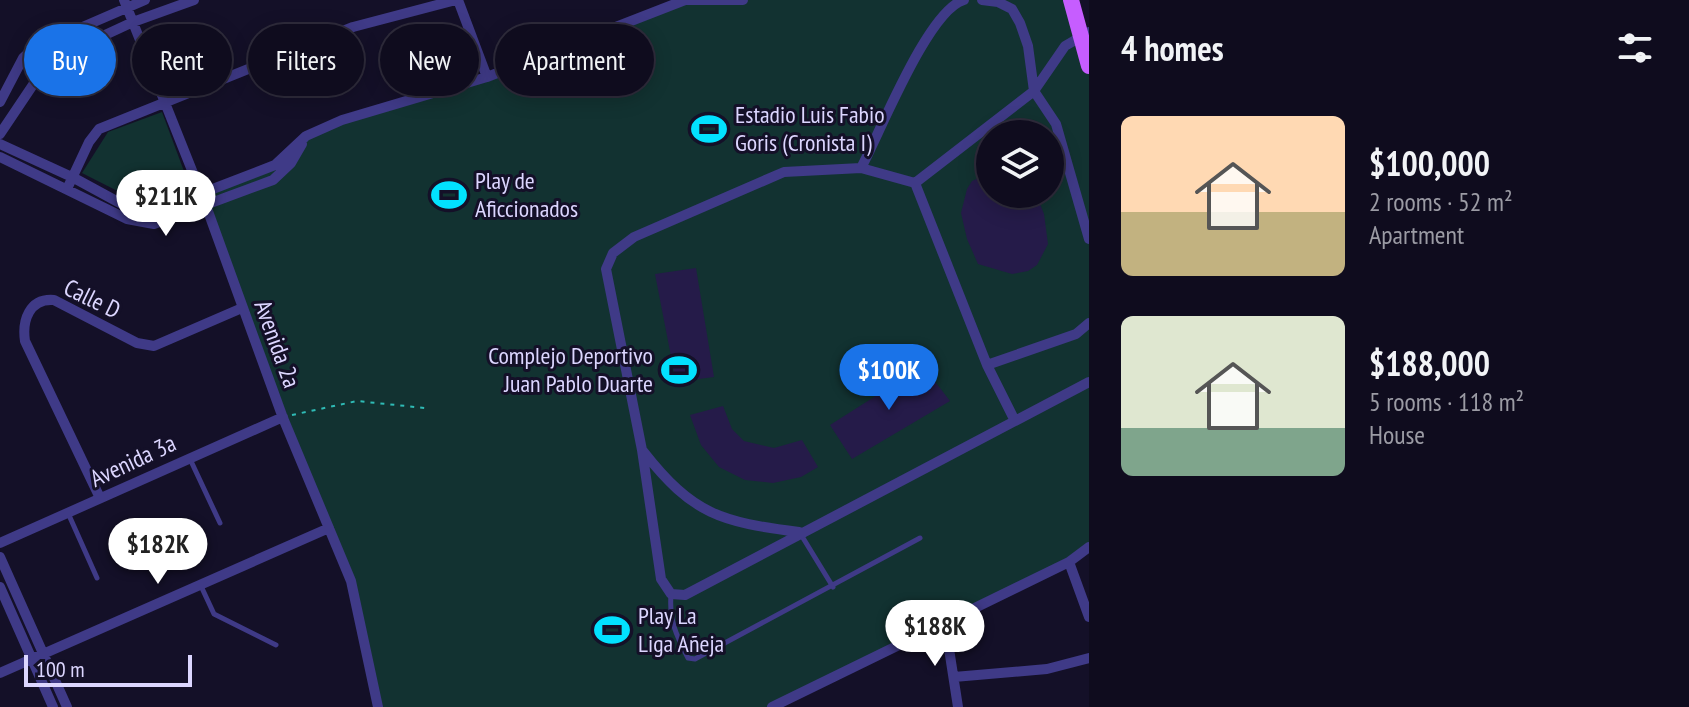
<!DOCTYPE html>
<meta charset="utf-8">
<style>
:root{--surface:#0f0c1e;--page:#1d1a2b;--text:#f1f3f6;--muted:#9b9ba4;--line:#2f2c3c;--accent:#1a73e8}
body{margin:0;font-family:"PT Sans Narrow",sans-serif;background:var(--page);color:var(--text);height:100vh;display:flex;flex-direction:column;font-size:30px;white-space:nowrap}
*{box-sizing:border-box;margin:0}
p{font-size:26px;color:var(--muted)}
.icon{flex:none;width:44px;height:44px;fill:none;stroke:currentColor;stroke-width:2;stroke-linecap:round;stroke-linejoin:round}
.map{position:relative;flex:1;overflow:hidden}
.side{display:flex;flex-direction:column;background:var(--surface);width:600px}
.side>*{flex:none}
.top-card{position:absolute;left:24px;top:24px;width:760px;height:72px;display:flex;gap:16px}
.tools{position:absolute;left:976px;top:120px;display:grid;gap:16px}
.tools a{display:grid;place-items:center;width:88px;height:88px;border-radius:50%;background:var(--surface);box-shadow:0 4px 20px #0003,0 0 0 2px var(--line);font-size:40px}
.scale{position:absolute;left:24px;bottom:20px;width:168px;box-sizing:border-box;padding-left:8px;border:4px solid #dcd6ff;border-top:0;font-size:22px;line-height:28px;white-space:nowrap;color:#dcd6ff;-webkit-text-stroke:6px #141028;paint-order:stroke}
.price{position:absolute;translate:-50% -68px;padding:0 18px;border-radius:28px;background:#fff;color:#222;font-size:26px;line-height:52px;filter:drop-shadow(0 2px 4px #0008)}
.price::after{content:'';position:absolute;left:50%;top:48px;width:24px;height:18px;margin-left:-12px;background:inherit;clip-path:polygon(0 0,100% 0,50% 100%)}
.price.selected{background:var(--accent);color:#fff}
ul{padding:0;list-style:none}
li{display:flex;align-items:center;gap:24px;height:200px;padding:0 32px}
li span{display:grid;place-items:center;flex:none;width:224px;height:160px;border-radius:12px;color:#555}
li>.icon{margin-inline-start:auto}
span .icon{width:96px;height:96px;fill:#fffc;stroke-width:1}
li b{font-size:34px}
h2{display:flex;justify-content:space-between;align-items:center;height:96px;padding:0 32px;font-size:34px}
.pill{padding:0 28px;border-radius:36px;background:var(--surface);box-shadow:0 4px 20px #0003,0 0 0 2px var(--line);font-size:28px;line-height:72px}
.pill.selected{background:var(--accent);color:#fff}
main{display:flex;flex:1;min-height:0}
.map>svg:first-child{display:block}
.green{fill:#123231;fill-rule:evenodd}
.building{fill:#251b49}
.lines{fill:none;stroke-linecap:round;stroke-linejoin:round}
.path{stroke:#2fbbb5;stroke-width:2;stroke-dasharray:4 6;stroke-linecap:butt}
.lane{stroke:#3f3a87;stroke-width:5}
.street{stroke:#3f3a87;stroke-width:10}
.primary{stroke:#c65dff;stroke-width:16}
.labels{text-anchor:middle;stroke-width:6;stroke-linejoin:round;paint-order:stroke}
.poi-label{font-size:24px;fill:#dcd6ff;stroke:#141028;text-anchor:start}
.street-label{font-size:24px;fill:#dcd6ff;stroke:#141028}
</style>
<main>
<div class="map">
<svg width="1089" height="707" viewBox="0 0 1089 707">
<rect width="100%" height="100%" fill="#141028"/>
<!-- green -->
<path class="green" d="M 685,0 L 1069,0 L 1089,69 L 1089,547 L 771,707 L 378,707 L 351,581 L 201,193 L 274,165 L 306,136 L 439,93 ZM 990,134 L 1050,134 L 1050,194 L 990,194 Z
M 162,112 L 191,190 L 147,206 L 82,173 L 108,132 Z"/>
<!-- building -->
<path class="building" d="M 990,173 L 990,194 L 1036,194 L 1044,214 L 1048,244 L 1037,265 L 1028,271 L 1012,274 L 978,264 L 967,239 L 961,213 L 967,189 L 972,181 Z
M 696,268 L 714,377 L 676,382 L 655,274 Z
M 923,366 L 950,401 L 852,459 L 830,425 Z
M 723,406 L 732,429 L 744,441 L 774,448 L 802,440 L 818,467 L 801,477 L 773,483 L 745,480 L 719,467 L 701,445 L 690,415 Z"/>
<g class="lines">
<!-- path -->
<path class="path" d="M 292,415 L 357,401 L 425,408"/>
<!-- lane -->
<path class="lane" d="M 190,459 L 220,523
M 68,513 L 97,578
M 800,533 L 833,587
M 201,586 L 214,614 L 276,645
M 671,595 C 669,620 676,635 688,658 L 695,659 L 920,538"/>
<!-- street -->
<path class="street" d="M 124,0 L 205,203 L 283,418 L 351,581 L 378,707
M 458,0 L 487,77
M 982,0 L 998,2 L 1012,9 L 1020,23 L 1028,46 L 1034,91 L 1056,124 L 1089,239
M 0,102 L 23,58 L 34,48 L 145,0
M 0,134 L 49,61 L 133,22 L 194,0
M 0,144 L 74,178 L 131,209 L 153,212 L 275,165 L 306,136 L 342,120 L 487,77 L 685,0 L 743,0
M 0,157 L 127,219 L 154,224 L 273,180 L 291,163 L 302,144
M 861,168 C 880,133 928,10 964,0
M 915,183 L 861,168 L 784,172 L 634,237 L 613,253 L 606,269 L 642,450 L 661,579 L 671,594 L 685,595 L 1089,382
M 915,183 L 987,365 L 1015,421
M 915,183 L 1034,91 L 1065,46 L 1089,32
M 67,189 L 89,142 L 99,129 L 353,27 L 456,0
M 987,365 L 1076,334 L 1089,323
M 643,451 C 693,515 721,522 799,532
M 100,498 L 25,341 C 22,321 29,298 54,300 L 137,343 L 154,346 L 242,308
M 0,543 L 283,417
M 0,557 L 67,707
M 1069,562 L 1089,617
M 0,587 L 53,707
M 945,623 L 958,707
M 0,673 L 329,528
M 954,677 L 1047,669 L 1089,658
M 772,707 L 1069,562 L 1089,547"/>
<!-- primary -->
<path class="primary" d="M 1071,0 L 1089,66"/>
</g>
<!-- icons -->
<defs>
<g id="stadium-bare" transform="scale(2.76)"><path d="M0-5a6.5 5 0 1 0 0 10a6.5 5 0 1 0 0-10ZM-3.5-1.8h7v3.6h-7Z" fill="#02e1ff" stroke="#141028" stroke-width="2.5" paint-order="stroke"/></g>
</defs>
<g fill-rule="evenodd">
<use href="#stadium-bare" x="709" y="129"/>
<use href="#stadium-bare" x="449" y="195"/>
<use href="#stadium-bare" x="679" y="370"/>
<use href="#stadium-bare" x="612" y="630"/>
</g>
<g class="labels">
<!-- poi labels -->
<g class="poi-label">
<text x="735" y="123">Estadio Luis Fabio<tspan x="735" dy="28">Goris (Cronista I)</tspan></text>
<text x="475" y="189">Play de<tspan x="475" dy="28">Aficcionados</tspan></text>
<text x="653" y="364" text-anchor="end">Complejo Deportivo<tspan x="653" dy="28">Juan Pablo Duarte</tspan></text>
<text x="638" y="624">Play La<tspan x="638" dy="28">Liga Añeja</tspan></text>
</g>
<!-- street labels -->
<g class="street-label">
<text transform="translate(92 299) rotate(26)" y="8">Calle D</text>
<text transform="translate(277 344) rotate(70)" y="8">Avenida 2a</text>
<text transform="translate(133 461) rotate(-25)" y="8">Avenida 3a</text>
</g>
</g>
</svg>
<div class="tools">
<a><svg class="icon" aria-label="layers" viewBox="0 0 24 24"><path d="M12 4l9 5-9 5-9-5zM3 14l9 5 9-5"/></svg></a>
</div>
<div class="scale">100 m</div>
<b class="price" style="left:166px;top:238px">$211K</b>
<b class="price selected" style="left:889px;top:412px">$100K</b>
<b class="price" style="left:158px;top:586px">$182K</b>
<b class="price" style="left:935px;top:668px">$188K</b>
<div class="top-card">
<a class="pill selected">Buy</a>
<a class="pill">Rent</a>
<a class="pill">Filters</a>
<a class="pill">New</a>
<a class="pill">Apartment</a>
</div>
</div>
<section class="side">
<h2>4 homes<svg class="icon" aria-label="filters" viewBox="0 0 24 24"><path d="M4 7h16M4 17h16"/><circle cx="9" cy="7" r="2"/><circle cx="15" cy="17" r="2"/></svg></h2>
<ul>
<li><span style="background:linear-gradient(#ffd9b3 60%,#c2b280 0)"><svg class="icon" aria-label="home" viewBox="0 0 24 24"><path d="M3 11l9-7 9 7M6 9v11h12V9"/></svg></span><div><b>$100,000</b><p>2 rooms · 52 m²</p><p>Apartment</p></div></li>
<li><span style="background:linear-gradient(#dfe7d0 70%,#7fa58c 0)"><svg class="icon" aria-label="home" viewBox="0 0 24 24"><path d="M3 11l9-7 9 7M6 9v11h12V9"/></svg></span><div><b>$188,000</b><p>5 rooms · 118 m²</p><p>House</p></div></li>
</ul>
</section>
</main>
